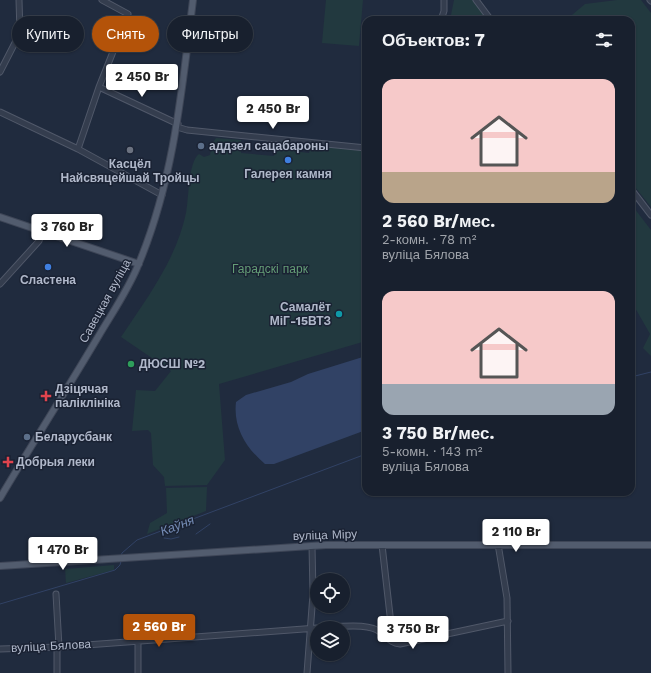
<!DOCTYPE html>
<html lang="ru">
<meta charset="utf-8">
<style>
:root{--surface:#18202e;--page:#252d3a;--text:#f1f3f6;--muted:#9fa3aa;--line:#363e4a;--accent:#b45309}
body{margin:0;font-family:"Work Sans",sans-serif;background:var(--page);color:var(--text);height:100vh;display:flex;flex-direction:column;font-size:15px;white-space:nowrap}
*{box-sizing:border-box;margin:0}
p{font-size:13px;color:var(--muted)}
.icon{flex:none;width:22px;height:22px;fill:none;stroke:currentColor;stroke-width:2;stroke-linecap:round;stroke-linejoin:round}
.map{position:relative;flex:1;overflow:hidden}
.details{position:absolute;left:362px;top:16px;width:273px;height:480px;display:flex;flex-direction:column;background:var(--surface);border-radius:12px;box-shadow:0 1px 3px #0004,0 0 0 1px var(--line)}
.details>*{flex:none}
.top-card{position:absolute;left:12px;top:16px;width:290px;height:36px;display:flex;gap:8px}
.buttons{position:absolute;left:310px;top:573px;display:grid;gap:8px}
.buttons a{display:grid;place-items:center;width:40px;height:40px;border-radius:50%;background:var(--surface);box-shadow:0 1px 3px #0004,0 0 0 1px var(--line);font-size:20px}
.price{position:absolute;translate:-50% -34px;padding:0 9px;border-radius:4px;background:#fff;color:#222;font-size:13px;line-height:26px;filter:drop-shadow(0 1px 2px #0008)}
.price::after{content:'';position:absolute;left:50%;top:24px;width:12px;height:9px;margin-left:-6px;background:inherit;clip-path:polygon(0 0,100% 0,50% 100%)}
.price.selected{background:var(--accent);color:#fff}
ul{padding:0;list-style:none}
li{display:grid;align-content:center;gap:8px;height:212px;padding:0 20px}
li span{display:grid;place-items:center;height:124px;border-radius:12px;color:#555}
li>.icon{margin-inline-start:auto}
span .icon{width:72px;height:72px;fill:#fffc;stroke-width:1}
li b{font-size:17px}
h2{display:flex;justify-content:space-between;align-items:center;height:48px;padding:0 20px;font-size:17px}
.pill{padding:0 14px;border-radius:18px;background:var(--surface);box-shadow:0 1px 3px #0004,0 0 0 1px var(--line);font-size:14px;line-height:36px}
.pill.selected{background:var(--accent);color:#fff}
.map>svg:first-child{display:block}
.green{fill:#22393f}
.water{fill:#314265}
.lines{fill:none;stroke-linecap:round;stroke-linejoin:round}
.stream{stroke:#314265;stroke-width:1}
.minor-casing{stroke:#505869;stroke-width:7}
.major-casing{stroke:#3e4657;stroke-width:8}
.minor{stroke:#343d4e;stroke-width:5}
.major{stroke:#525c6e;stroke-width:6}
.service-dot{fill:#5c6f8a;stroke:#1a2233;stroke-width:1.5}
.worship-dot{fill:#6b7280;stroke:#1a2233;stroke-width:1.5}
.shop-dot{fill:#3f7fe0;stroke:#1a2233;stroke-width:1.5}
.culture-dot{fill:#0f9aa8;stroke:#1a2233;stroke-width:1.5}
.leisure-dot{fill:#2e9e5b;stroke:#1a2233;stroke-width:1.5}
.health-dot{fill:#e0444e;stroke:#1a2233;stroke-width:1.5}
.labels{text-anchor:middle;stroke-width:3;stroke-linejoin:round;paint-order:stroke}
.poi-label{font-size:12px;font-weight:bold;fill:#b0b8ca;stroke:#1a2233;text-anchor:start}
.park-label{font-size:12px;fill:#649d76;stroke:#1a2233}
.street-label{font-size:12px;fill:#b0b8ca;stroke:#1a2233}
.water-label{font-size:13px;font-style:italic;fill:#748bb4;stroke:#1a2233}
</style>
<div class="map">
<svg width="651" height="673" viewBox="0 0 651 673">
<rect width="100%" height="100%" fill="#202b3e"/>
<!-- green -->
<path class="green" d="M 326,0 L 363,0 L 359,46 L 322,43 Z
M 454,0 L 473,0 L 488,20 L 450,20 Z
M 617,0 L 641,0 L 651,13 L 651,207 L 631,182 L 631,20 L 566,20 L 585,4 Z
M 216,138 L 241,140 L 241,153 L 274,156 L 275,149 L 309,153 L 312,144 L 366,150 L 366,341 L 219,384 L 225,460 L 207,485 L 165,486 L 164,477 L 153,465 L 151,433 L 148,430 L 132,431 L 136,390 L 155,391 L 171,371 L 121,337 C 147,298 176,260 186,213 C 189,199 188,162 199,154 L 204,157 L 210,155 L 211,149 L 210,146 Z
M 631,204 L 651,230 L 651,356 L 643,348 L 650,334 L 634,306 L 631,277 Z
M 207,487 L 206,511 L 147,534 L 150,523 L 167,513 L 166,488 Z
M 114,565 L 114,570 L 66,583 L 65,569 Z"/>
<!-- water -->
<path class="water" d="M 366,356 L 366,430 L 274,464 L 265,464 C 246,448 233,427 236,402 L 246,395 L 291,382 L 308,374 Z"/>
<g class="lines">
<!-- stream -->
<path class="stream" d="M 631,377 L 651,372
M 196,534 L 210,524
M 164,538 L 171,539 L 179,537
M 121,556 L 122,553 L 137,540 L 366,454
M 0,604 L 115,570 L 120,565 L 121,561"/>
<!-- minor casing -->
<g class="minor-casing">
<path id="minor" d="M 476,0 L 491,20
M 650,0 L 651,1
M 441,20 L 444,11 L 444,0
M 0,72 L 20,33 L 19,0
M 99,87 L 178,124
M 0,112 L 78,149 L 162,195
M 177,127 L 187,130 L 366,148
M 78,149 L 99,87 L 128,14 L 102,0
M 631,189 L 651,215
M 0,284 L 39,241 L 42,231
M 498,544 L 507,598 L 508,673
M 382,545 L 391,624 L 386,637
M 56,594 L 59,647
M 319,628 C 334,627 364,623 377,630 C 387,635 389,643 400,644 L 508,621
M 0,649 L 59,647 L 317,628
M 57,673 L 57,647
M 138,673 L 138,641
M 307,673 L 313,594 L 312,546"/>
</g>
<!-- major casing -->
<g class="major-casing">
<path id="major" d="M 0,217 L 139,264
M 0,498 C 32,444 66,391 98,337 C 112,313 129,289 139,263 C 174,179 182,89 193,0
M 0,566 L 326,545 L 651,545"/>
</g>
<!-- minor -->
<use href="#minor" class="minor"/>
<!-- major -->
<use href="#major" class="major"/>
</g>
<!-- markers -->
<g class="service-dot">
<circle cx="201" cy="146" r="4"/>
<circle cx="27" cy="437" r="4"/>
</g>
<circle class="worship-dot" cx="130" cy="150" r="4"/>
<g class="shop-dot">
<circle cx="288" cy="160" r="4"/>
<circle cx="48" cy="267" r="4"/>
</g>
<circle class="culture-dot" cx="339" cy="314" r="4"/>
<circle class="leisure-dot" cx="131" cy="364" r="4"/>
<g class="health-dot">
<path d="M44 390h4v4h4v4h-4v4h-4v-4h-4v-4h4z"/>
<path d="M6 456h4v4h4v4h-4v4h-4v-4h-4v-4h4z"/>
</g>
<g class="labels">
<!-- poi labels -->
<g class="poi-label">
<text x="209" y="150">аддзел сацабароны</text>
<text x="130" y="168" text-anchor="middle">Касцёл<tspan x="130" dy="14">Найсвяцейшай Тройцы</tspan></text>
<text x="288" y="178" text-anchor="middle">Галерея камня</text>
<text x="48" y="284" text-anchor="middle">Сластена</text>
<text x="331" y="311" text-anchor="end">Самалёт<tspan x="331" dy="14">МіГ-15ВТЗ</tspan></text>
<text x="139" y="368">ДЮСШ №2</text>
<text x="55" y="393">Дзіцячая<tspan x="55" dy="14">паліклініка</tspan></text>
<text x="35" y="441">Беларусбанк</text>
<text x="16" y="466">Добрыя леки</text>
</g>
<!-- park labels -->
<g class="park-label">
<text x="270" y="273">Гарадскі парк</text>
</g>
<!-- street labels -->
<g class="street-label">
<text transform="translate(105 301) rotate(-61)" y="4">Савецкая вуліца</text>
<text transform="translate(325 535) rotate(-2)" y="4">вуліца Міру</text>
<text transform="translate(51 646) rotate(-3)" y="4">вуліца Бялова</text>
</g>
<!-- water labels -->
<g class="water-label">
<text transform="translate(177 525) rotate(-21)" y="5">Каўня</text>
</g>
</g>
</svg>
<div class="buttons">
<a><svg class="icon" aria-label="locate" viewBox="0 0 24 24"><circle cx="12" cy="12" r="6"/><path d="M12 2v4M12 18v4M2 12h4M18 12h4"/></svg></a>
<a><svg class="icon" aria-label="layers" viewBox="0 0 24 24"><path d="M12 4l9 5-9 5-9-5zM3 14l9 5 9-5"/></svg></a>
</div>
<b class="price" style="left:142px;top:98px">2 450 Br</b>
<b class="price" style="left:273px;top:130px">2 450 Br</b>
<b class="price" style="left:67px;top:248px">3 760 Br</b>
<b class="price" style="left:516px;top:553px">2 110 Br</b>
<b class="price" style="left:63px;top:571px">1 470 Br</b>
<b class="price selected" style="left:159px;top:648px">2 560 Br</b>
<b class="price" style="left:413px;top:650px">3 750 Br</b>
<div class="top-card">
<a class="pill">Купить</a>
<a class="pill selected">Снять</a>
<a class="pill">Фильтры</a>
</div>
<section class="details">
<h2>Объектов: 7<svg class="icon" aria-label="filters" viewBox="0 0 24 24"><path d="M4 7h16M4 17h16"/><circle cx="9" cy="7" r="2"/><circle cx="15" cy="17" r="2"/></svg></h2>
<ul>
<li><span style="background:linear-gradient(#f6c9c9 75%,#b9a48a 0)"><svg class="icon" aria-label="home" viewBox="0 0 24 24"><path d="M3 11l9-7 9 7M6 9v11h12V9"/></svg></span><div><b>2 560 Br/мес.</b><p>2-комн. · 78 m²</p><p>вуліца Бялова</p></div></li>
<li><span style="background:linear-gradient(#f6c9c9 75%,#9aa5b1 0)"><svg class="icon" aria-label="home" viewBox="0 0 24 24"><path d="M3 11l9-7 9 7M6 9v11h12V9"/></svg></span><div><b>3 750 Br/мес.</b><p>5-комн. · 143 m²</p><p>вуліца Бялова</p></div></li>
</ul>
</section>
</div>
